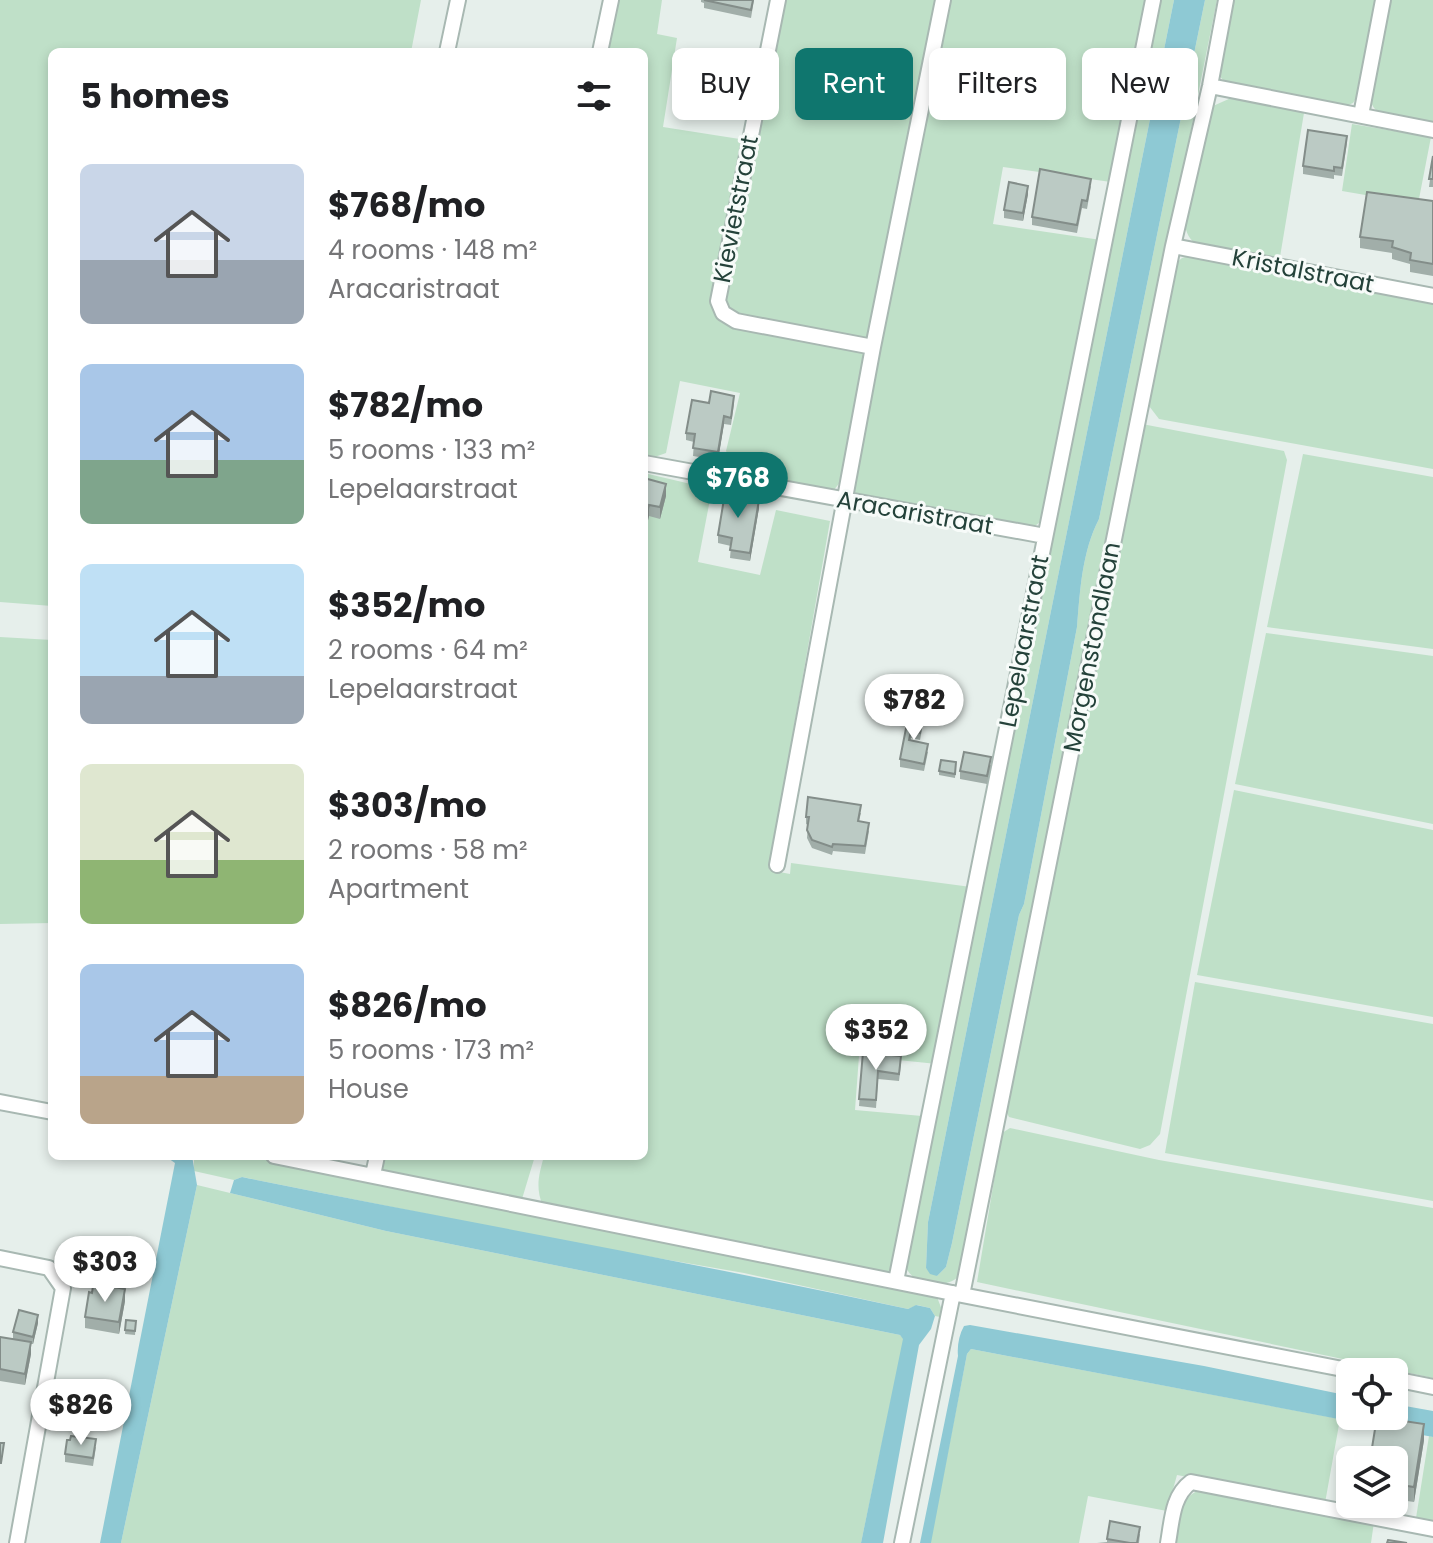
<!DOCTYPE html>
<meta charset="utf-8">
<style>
:root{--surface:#fff;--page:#f2f2f2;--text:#202124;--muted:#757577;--accent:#0f766e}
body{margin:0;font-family:Poppins,sans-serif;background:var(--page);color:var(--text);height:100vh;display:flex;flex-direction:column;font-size:30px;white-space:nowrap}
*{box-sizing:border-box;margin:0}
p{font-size:26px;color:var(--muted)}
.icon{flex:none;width:44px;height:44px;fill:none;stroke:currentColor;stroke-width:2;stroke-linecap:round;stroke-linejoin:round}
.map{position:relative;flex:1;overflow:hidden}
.drawer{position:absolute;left:48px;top:48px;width:600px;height:1112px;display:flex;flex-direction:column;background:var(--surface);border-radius:12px;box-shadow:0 4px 12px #0003}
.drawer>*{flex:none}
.top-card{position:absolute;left:672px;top:48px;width:640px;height:72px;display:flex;gap:16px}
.controls{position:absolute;left:1336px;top:1358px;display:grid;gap:16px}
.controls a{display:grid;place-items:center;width:72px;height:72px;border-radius:12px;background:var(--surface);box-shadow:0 4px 12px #0003;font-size:40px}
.price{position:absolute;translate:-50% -68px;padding:0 18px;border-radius:28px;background:#fff;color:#222;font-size:26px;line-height:52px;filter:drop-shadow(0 2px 4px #0008)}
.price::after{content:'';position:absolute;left:50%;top:48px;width:24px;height:18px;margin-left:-12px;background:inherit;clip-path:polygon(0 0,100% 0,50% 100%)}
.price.on{background:var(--accent);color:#fff}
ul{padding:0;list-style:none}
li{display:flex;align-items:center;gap:24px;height:200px;padding:0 32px}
li span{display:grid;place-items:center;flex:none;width:224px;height:160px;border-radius:12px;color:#555}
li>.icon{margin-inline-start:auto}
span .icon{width:96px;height:96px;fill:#fffc;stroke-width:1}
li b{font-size:34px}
h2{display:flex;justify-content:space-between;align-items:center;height:96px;padding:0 32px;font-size:34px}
.chip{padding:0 28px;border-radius:12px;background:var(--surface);box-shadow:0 4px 12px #0003;font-size:28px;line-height:72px}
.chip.on{background:var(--accent);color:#fff}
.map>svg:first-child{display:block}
.green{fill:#bfe0c8}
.water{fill:#8ec9d4}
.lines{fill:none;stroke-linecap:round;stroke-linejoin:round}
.minor-casing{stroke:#a8b8b2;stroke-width:18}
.minor{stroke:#fff;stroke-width:14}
.wall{fill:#a1aea9}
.shaded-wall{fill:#838d89}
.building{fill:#bbcac4;stroke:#838d89;stroke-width:2}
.labels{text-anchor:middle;stroke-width:6;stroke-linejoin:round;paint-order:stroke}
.street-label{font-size:24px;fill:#24423a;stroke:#f7fbf9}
</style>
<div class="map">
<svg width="1433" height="1543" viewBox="0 0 1433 1543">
<rect width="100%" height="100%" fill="#e6efeb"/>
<!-- green -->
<path class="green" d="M 0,0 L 421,0 L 411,52 L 52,52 L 52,606 L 0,602 Z
M 614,0 L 662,0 L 657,34 L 677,38 L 663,127 L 746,140 L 712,303 L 721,322 L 730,326 L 868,351 L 842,480 L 833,491 L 738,472 L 726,451 L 740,393 L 680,381 L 666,453 L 649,459 L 644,458 L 644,254 L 648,229 L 644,227 L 644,52 L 604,52 Z
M 784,0 L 939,0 L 868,343 L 738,318 L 727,309 L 724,301 Z
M 949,0 L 1149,0 L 1111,182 L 1003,167 L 993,224 L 1101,240 L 1045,512 L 1040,522 L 1031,529 L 864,498 L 855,493 L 852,483 Z
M 1158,0 L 1174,0 L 928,1222 L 926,1268 L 937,1276 L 946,1267 L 952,1243 L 1019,915 L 1024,904 L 1077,627 C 1080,590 1082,552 1099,519 L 1205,0 L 1217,0 L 979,1190 L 958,1277 C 946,1289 912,1285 906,1267 Z
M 1232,0 L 1376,0 L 1357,97 L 1353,103 L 1346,106 L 1227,85 L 1218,74 Z
M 1388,0 L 1433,0 L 1433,125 L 1382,114 C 1374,110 1372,106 1370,98 Z
M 1231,98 L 1304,113 L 1279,263 L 1202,248 C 1192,242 1187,237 1185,225 L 1209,117 L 1213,106 Z
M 1352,124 L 1431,137 L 1418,204 L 1342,191 Z
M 1192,255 L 1433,302 L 1433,469 L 1159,419 L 1146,402 L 1175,264 L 1182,258 Z
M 1142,424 L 1284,451 L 1287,460 L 1160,1134 L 1150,1145 L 1140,1149 L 1009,1117 L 1005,1109 Z
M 1303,454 L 1433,477 L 1433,649 L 1267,627 Z
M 644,473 L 712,489 L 698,562 L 760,575 L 776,510 L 830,521 L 769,870 L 790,874 L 791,863 L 971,887 L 937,1064 L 859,1056 L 855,1110 L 922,1116 L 894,1270 L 885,1273 L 543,1206 C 535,1187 539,1175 544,1156 L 644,1156 Z
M 1266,633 L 1433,656 L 1433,824 L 1235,784 Z
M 0,637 L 52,640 L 52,923 L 0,924 Z
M 1234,790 L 1433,830 L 1433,1017 L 1197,975 Z
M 1195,982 L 1433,1024 L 1433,1201 L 1165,1153 Z
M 1010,1128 L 1159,1160 L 1433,1208 L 1433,1378 L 977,1282 L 1002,1133 Z
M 192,1156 L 256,1156 L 915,1291 L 937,1297 L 942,1310 L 940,1317 L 935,1316 L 930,1308 L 917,1305 L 908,1309 L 744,1273 L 582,1245 L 242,1177 L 234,1180 L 194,1171 L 194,1158 Z
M 380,1156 L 535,1156 L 522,1199 L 377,1170 Z
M 197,1185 L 386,1231 L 900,1335 L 904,1339 L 861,1543 L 121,1543 Z
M 971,1349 L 1340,1419 L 1325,1503 L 1177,1475 L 1167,1511 L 1088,1496 L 1079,1543 L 930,1543 L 967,1354 Z
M 1429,1436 L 1433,1437 L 1433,1522 L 1416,1518 Z
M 1202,1489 L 1374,1522 L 1371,1543 L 1174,1543 C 1178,1520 1177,1498 1202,1489 Z"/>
<!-- water -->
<path class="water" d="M 1174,0 L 1205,0 L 1099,519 C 1082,552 1080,590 1077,627 L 1024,904 L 1019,915 L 952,1243 L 946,1267 L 937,1276 L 930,1274 L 926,1268 L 928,1222 Z
M 165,1156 L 192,1156 L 197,1185 L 121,1543 L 100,1543 L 175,1163 Z
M 242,1177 C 464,1222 687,1261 908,1309 L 916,1305 L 930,1308 L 935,1316 L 931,1329 L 919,1345 L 883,1543 L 861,1543 L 903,1339 L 900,1335 L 386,1231 L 230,1193 L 234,1180 Z
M 970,1325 L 1204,1366 L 1350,1396 L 1350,1416 L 1394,1416 L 1394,1404 L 1433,1411 L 1433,1437 L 971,1349 L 967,1354 L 931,1543 L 920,1543 L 958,1356 C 957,1346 959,1335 964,1326 Z"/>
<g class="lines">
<!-- minor casing -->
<g class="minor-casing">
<path id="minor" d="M 778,0 L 718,301 L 723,313 L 736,321 L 873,347
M 447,52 L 458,0
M 600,52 L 611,0
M 1210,86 L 1433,130
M 1361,115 L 1383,0
M 1173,246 L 1433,296
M 644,463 L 1045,536
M 777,865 L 873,347 L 943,0
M 0,1102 L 52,1112
M 274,1156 L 962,1295 L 1358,1372
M 373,1175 L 377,1156
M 0,1258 L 49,1268 L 63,1288 L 17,1543
M 896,1281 L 1153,0
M 962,1295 L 1173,246 L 1210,86 L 1226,0
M 1394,1379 L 1433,1387
M 902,1543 L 953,1293
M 1168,1543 C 1172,1521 1172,1496 1191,1482 L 1433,1529"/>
</g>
<!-- minor -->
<use href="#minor" class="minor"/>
</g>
<!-- wall -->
<path class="wall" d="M 701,0 L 754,0 L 751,18 L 704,8 L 704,3 L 701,2 Z
M 1347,143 L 1342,176 L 1334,175 L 1334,179 L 1303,174 L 1303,166 Z
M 1433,156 L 1433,187 L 1429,187 Z
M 1091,186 L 1087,209 L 1082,208 L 1077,233 L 1032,225 L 1032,217 Z
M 1028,194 L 1023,221 L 1004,218 L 1004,210 Z
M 1433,201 L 1433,276 L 1410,272 L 1410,264 L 1392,259 L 1392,253 L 1360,248 L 1360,237 Z
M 709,403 L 734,404 L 731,425 L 724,424 L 718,460 L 693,456 L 694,442 L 686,440 L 686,433 Z
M 644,478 L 666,496 L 660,519 L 649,516 L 646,529 L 644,528 Z
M 743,498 L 759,508 L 750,561 L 730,558 L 731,546 L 718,543 L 718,535 Z
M 909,713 L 923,724 L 920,740 L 911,738 L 911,741 L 928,752 L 924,771 L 900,767 L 900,759 Z
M 956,762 L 955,778 L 939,775 L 939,771 Z
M 991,765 L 987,784 L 960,779 L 960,771 Z
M 861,813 L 859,821 L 869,831 L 865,854 L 833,851 L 832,855 L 812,848 L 807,838 L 808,825 L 806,824 L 806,817 Z
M 863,1052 L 901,1064 L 899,1081 L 878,1079 L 876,1108 L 859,1106 Z
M 108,1289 L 125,1301 L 119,1334 L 85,1328 L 85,1317 L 92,1293 Z
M 126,1320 L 136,1321 L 135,1335 L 125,1334 Z
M 38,1323 L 33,1344 L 31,1344 L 31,1354 L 25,1385 L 0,1381 L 0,1337 L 13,1339 L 13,1332 Z
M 1424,1440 L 1414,1502 L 1394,1499 L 1394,1460 Z
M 96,1447 L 93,1466 L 65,1462 L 65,1454 Z
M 1140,1534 L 1139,1543 L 1097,1543 L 1107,1542 L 1107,1539 Z"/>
<!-- shaded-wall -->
<path class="shaded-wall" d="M 646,117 L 646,129 L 644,142 L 644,131 Z
M 1028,186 L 1028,194 L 1023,221 L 1023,213 Z
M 724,416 L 724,424 L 718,460 L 718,452 Z
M 666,484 L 666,496 L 660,519 L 660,507 Z
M 759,500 L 759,508 L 750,561 L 750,553 Z
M 649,505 L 649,516 L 646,529 L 646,517 Z
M 125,1289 L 125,1301 L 119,1334 L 119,1322 Z
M 38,1315 L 38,1323 L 33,1344 L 33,1337 Z
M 31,1342 L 31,1354 L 25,1385 L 25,1374 Z
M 1424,1424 L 1424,1440 L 1414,1502 L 1414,1487 Z"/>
<!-- building -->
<path class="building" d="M 704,0 L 753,0 L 751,10 Z
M 1308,130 L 1347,136 L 1342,168 L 1334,167 L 1334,171 L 1303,166 Z
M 1433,156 L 1433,179 L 1429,179 Z
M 1040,169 L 1091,179 L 1087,201 L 1082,200 L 1077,225 L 1032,217 Z
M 1009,182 L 1028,186 L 1023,213 L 1004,210 Z
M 1367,192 L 1433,201 L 1433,264 L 1410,260 L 1411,253 L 1392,247 L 1393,241 L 1360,237 Z
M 711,391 L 734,396 L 731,418 L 724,416 L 718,452 L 693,448 L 695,434 L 686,433 L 692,400 L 709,403 Z
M 644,478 L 666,484 L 660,507 L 649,505 L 646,517 L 644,516 Z
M 726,487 L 743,490 L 742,497 L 759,500 L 750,553 L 730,550 L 732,538 L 718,535 Z
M 909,713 L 923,716 L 920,733 L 911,731 L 909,740 L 928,744 L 924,764 L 900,759 Z
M 964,752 L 991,757 L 987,776 L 960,771 Z
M 941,760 L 956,762 L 955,774 L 939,771 Z
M 808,797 L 861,805 L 858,821 L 869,823 L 865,846 L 833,844 L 832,847 L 812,840 L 807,830 L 809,817 L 806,817 Z
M 863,1052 L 901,1056 L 899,1074 L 878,1071 L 876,1100 L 859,1099 Z
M 93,1286 L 108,1289 L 108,1286 L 125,1289 L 119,1322 L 85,1317 L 89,1292 L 92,1293 Z
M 19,1310 L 38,1315 L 33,1337 L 13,1332 Z
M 126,1320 L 136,1321 L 135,1331 L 125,1330 Z
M 0,1337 L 31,1342 L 25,1374 L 0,1369 Z
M 1377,1417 L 1424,1424 L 1414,1487 L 1394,1484 L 1394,1460 L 1370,1460 Z
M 71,1436 L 96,1439 L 93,1458 L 65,1454 L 67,1440 L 70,1440 Z
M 0,1443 L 4,1443 L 1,1463 L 0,1463 Z
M 1110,1521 L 1140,1527 L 1137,1543 L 1130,1543 L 1107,1539 Z
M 1388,1540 L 1407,1543 L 1387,1543 Z"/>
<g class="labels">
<!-- street labels -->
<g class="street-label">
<text transform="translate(736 209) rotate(-79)" y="8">Kievietstraat</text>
<text transform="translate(1303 271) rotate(11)" y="8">Kristalstraat</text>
<text transform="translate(915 513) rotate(10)" y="8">Aracaristraat</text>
<text transform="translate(1024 641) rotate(-79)" y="8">Lepelaarstraat</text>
<text transform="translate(1092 647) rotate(-79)" y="8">Morgenstondlaan</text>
</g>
</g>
</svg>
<div class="controls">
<a><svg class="icon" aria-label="locate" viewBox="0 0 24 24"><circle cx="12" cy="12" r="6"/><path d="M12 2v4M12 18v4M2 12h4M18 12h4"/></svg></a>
<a><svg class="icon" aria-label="layers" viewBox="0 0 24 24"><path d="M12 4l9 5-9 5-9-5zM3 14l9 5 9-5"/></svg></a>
</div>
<b class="price on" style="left:738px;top:520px">$768</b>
<b class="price" style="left:914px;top:742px">$782</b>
<b class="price" style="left:876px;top:1072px">$352</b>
<b class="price" style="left:105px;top:1304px">$303</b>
<b class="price" style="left:81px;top:1447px">$826</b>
<div class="top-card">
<a class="chip">Buy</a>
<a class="chip on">Rent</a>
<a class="chip">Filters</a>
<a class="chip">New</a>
</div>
<section class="drawer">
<h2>5 homes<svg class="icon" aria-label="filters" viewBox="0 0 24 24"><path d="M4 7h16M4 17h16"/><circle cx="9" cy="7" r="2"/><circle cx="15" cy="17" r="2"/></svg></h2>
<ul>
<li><span style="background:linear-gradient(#c9d6e8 60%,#9aa5b1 0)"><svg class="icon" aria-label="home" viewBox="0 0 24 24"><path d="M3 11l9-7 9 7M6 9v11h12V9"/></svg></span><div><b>$768/mo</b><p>4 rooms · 148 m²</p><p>Aracaristraat</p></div></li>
<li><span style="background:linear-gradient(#a9c7e8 60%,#7fa58c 0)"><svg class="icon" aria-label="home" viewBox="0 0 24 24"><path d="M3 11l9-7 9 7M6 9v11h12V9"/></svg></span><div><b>$782/mo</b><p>5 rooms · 133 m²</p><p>Lepelaarstraat</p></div></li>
<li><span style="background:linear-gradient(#bfe0f5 70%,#9aa5b1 0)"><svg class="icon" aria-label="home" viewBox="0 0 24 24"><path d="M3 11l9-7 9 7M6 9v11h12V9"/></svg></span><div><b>$352/mo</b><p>2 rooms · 64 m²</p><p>Lepelaarstraat</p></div></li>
<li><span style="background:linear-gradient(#dfe7d0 60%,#8fb573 0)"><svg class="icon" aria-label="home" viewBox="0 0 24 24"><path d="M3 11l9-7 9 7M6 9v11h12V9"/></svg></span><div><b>$303/mo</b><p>2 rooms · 58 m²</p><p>Apartment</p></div></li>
<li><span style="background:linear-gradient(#a9c7e8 70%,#b9a48a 0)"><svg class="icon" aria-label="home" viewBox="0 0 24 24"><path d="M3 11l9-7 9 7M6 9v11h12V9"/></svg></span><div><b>$826/mo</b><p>5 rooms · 173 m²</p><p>House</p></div></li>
</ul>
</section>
</div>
